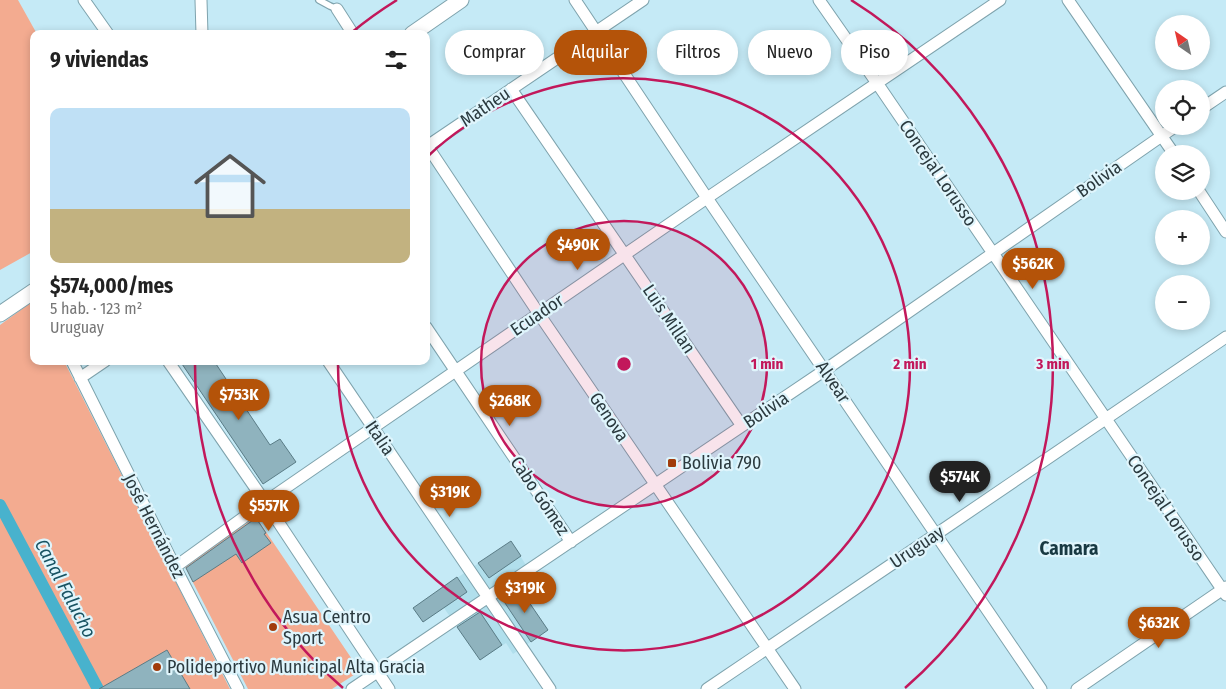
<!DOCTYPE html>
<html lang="es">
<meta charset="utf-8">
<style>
:root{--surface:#fff;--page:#f2f2f2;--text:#222;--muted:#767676;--line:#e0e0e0;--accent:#b45309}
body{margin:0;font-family:"Fira Sans Condensed",sans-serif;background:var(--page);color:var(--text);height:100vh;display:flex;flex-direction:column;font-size:19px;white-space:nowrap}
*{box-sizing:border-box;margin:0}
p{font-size:16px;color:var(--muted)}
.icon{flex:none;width:28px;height:28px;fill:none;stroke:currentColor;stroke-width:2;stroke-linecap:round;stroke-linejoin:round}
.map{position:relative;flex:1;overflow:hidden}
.drawer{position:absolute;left:30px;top:30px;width:400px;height:335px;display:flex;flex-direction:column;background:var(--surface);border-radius:10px;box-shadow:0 2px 8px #0003}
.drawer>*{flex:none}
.banner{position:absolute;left:445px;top:30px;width:475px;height:45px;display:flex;gap:10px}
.needle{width:32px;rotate:326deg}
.buttons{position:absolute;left:1155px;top:15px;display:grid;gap:10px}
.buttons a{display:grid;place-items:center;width:55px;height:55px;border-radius:50%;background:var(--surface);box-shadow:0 2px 8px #0003;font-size:25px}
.price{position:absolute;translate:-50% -42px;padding:0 11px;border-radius:18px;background:var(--accent);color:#fff;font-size:16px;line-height:32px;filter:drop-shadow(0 1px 2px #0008)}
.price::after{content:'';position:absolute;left:50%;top:30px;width:15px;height:11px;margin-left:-8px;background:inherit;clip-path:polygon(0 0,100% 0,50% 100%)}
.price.selected{background:#222;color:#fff}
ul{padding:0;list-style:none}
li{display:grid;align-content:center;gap:10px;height:265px;padding:0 20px}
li+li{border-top:1px solid var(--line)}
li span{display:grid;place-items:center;height:155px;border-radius:10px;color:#555}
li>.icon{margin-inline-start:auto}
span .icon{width:90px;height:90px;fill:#fffc;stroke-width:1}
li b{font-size:21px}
h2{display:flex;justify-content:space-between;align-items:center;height:60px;padding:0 20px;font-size:21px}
.pill{padding:0 18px;border-radius:22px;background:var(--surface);box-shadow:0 2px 8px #0003;font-size:18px;line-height:45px}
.pill.selected{background:var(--accent);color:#fff}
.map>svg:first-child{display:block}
.built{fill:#b1dfec}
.green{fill:#f3ab90}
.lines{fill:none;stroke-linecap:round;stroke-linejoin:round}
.canal{stroke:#48b2cd;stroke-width:12}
.building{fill:#8fb3be;stroke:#5a7c86}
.lane-casing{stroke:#7fa3ad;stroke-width:8}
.street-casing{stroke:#7fa3ad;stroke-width:13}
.secondary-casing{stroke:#7fa3ad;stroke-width:17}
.lane{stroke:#fff;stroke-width:5.5}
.street{stroke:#fff;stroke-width:11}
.secondary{stroke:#fff;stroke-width:15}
.ring{fill:none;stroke:#c2185b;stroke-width:2.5}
.poi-dot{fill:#a13c0c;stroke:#dff5fc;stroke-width:2}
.labels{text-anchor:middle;stroke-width:4.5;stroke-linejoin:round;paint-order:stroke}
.street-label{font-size:18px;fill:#2b3a3f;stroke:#dff5fc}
.poi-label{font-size:18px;fill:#2b3a3f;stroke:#dff5fc;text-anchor:start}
.neighbourhood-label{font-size:19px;font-weight:bold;fill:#183942;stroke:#dff5fc}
.water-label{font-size:19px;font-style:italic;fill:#185362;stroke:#dff5fc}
.centre{fill:#c2185b;stroke:#dff5fc;stroke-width:2.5}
.ring-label{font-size:15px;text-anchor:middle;font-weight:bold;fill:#c2185b;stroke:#dff5fc;stroke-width:4.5;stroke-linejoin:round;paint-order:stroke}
</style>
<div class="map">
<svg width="1226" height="689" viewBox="0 0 1226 689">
<rect width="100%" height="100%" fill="#c5eaf6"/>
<!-- built -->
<path class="built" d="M 511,541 L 529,570 L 514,580 L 548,630 L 513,654 L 506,643 L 480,660 L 444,608 L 423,622 L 413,608 Z"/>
<!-- green -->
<path class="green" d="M 0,0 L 18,0 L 37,34 L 34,34 L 34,251 L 0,270 Z
M 33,301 L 34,361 L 64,361 L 230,689 L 0,689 L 0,325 Z
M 256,517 L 360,671 L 332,689 L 248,689 L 184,565 Z"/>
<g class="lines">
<!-- canal -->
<path class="canal" d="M 0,505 L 98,689"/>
</g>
<!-- building -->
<path class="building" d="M 180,361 L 214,361 L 270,445 L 280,439 L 296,462 L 263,484 Z
M 256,518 L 266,533 L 264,534 L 271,543 L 242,563 L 236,554 L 193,582 L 186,568 Z
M 511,541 L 521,556 L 489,578 L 478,563 Z
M 457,577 L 467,592 L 423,622 L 413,608 Z
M 518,586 L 548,630 L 531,642 L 501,597 Z
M 480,612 L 502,645 L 480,660 L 457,627 Z
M 167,650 L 190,689 L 99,689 Z"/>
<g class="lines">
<!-- lane casing -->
<g class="lane-casing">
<path id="lane" d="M 319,0 L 330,6 L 337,9"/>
</g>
<!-- street casing -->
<g class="street-casing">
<path id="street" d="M 84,0 L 108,34
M 201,0 L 202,34
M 575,0 L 707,198 L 1041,689
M 819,0 L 877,83 L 1226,595
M 1068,0 L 1174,154
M 337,9 L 353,34
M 511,89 L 742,426
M 1201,109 L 1226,92
M 426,144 L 539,314 L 795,689
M 426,147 L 643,0
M 1199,191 L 1226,232
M 426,327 L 571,542
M 72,361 L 175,567 L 238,689
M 168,361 L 265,502 L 389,689
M 328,361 L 550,689
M 80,378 L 105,361
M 175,567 L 265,502 L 707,198 L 1000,0
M 352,689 L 825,370 L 1176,126
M 707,689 L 935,535 L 1226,337
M 1077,689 L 1226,587"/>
</g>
<!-- secondary casing -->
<g class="secondary-casing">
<path id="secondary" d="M 412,34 L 461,0
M 0,314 L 34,291"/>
</g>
<!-- lane -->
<use href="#lane" class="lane"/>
<!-- street -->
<use href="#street" class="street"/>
<!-- secondary -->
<use href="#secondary" class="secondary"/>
</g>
<!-- distance rings -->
<circle cx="624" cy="364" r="143" fill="#c2185b" fill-opacity=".12"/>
<g class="ring">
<circle cx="624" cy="364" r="143"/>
<path d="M427 157A286 286 0 1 1 338 362"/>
<path d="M343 688A429 429 0 0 1 195 364M351 33A429 429 0 0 1 397 0M851 0A429 429 0 0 1 905 688"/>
</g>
<!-- markers -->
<g class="poi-dot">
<rect x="667" y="458" width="10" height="10" rx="2.5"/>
<circle cx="273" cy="627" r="5"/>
<circle cx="157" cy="667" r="5"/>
</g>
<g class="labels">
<!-- street labels -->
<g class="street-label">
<text transform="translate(485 107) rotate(-34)" y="6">Matheu</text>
<text transform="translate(938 173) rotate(56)" y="6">Concejal Lorusso</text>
<text transform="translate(1099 179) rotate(-35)" y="6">Bolivia</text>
<text transform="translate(537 315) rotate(-34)" y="6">Ecuador</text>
<text transform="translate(669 319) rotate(56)" y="6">Luis Millan</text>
<text transform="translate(833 382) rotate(56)" y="6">Alvear</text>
<text transform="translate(766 410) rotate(-34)" y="6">Bolivia</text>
<text transform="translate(609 417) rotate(56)" y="6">Genova</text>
<text transform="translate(380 438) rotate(56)" y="6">Italia</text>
<text transform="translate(540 496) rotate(56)" y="6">Cabo Gómez</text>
<text transform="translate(1166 508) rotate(56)" y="6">Concejal Lorusso</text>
<text transform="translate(154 526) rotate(63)" y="6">José Hernández</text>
<text transform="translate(917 547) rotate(-34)" y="6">Uruguay</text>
</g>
<!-- poi labels -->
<g class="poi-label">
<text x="682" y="469">Bolivia 790</text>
<text x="283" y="623">Asua Centro<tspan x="283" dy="21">Sport</tspan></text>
<text x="167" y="673">Polideportivo Municipal Alta Gracia</text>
</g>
<!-- neighbourhood labels -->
<g class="neighbourhood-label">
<text x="1069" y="555">Camara</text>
</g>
<!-- water labels -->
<g class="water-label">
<text transform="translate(66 588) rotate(62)" y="7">Canal Falucho</text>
</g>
</g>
<circle cx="624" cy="364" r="8" class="centre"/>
<g class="ring-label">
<text x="767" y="369">1 min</text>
<text x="910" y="369">2 min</text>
<text x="1053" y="369">3 min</text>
</g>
</svg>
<div class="buttons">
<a><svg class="needle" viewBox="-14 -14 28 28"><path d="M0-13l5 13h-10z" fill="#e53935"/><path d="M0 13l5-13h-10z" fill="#767676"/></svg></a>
<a><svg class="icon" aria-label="locate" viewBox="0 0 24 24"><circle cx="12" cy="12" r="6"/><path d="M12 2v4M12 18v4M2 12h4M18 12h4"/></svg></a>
<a><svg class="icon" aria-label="layers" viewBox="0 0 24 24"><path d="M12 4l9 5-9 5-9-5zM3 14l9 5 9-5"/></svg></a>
<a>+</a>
<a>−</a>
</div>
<b class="price" style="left:578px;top:271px">$490K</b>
<b class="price" style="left:1033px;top:290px">$562K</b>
<b class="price" style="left:239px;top:421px">$753K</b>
<b class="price" style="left:510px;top:427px">$268K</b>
<b class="price selected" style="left:960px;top:503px">$574K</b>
<b class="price" style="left:450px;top:518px">$319K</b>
<b class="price" style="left:269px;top:532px">$557K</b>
<b class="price" style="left:525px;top:614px">$319K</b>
<b class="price" style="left:1159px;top:649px">$632K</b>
<div class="banner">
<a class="pill">Comprar</a>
<a class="pill selected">Alquilar</a>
<a class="pill">Filtros</a>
<a class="pill">Nuevo</a>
<a class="pill">Piso</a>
</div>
<section class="drawer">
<h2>9 viviendas<svg class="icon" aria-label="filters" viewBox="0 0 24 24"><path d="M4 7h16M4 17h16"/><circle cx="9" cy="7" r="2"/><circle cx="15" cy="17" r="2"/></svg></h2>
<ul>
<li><span style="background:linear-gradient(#bfe0f5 65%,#c2b280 0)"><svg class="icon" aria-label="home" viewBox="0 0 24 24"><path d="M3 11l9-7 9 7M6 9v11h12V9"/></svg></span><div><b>$574,000/mes</b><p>5 hab. · 123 m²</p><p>Uruguay</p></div></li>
</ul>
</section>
</div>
